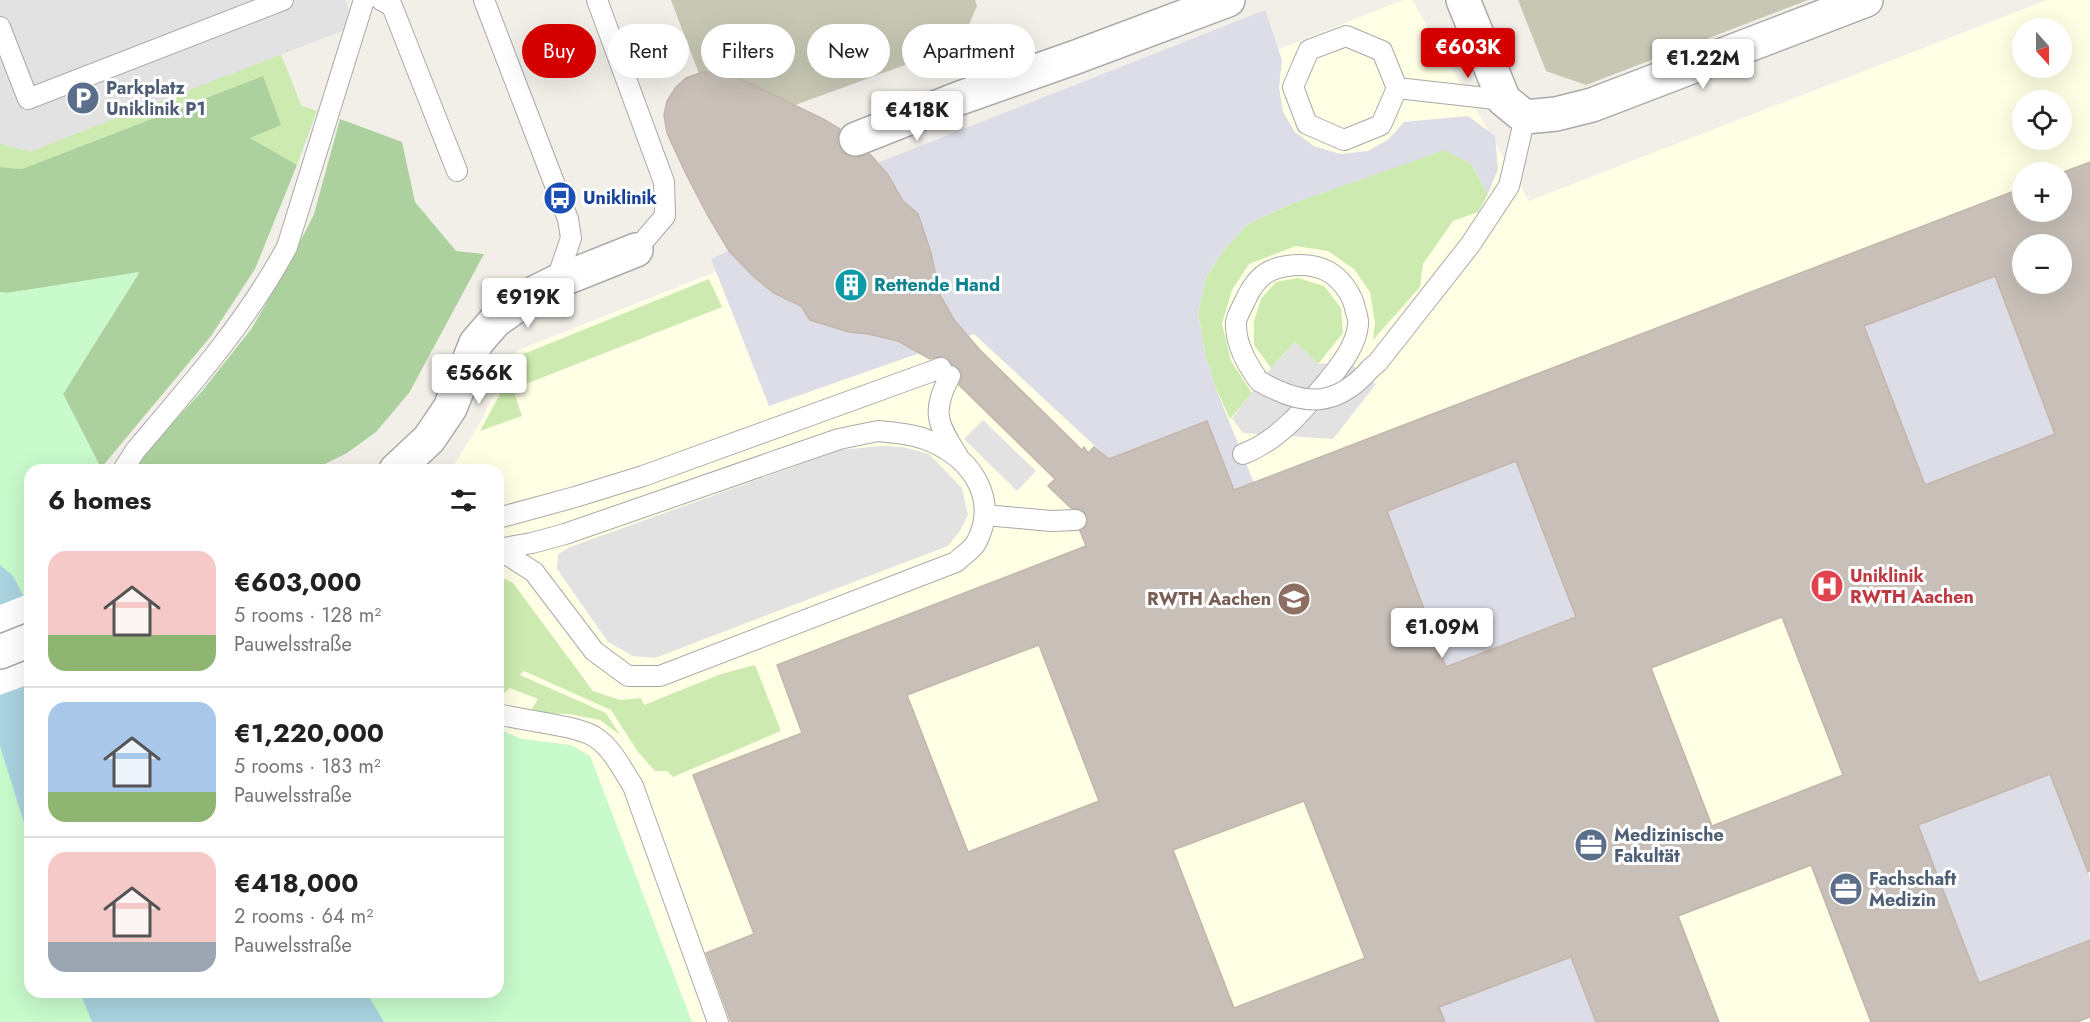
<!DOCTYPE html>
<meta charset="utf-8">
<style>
:root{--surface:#fff;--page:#f6f6f6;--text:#222;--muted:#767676;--line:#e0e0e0;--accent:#d40000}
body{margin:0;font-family:Jost,sans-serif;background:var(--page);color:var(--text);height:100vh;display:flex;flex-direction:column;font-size:22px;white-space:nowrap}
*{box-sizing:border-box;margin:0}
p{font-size:20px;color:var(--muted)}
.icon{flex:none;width:33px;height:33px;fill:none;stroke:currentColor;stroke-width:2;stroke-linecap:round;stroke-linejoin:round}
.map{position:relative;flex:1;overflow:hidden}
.details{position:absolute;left:24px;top:464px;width:480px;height:534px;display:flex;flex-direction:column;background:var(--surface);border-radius:18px;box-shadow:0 6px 24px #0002}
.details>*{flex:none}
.guide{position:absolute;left:522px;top:24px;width:570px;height:54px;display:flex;gap:12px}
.needle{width:39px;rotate:159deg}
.tools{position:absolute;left:2012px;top:18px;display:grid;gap:12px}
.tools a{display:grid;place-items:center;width:60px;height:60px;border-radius:50%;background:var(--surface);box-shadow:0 6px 24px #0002;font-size:30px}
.price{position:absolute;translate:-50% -51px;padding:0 14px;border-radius:6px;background:#fff;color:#222;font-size:20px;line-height:39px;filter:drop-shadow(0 2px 3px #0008)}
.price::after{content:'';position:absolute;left:50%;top:36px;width:18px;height:14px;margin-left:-9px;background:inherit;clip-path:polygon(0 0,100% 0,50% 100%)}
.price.selected{background:var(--accent);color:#fff}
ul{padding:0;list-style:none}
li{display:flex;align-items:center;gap:18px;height:150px;padding:0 24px}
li+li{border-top:2px solid var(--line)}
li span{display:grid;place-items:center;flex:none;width:168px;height:120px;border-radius:18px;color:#555}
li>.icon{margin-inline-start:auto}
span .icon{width:72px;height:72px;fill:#fffc;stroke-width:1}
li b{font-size:26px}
h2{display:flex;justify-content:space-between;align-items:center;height:72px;padding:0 24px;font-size:26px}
.chip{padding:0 21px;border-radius:27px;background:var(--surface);box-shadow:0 6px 24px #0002;font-size:21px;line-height:54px}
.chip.selected{background:var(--accent);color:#fff}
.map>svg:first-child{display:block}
.education{fill:#ffffe5;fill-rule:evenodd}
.construction{fill:#c7c7b4}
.grass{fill:#cdebb0}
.forest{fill:#add19e}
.park{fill:#c8facc}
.parking{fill:#e2e2e2}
.plaza{fill:#dddde8}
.water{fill:#aad3df}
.pier{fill:#fff}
.building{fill:#c7bfb8;stroke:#c4b6ab;stroke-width:1.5;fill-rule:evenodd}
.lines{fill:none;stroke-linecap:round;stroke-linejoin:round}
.lane-casing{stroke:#a9a9a9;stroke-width:22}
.street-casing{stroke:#a9a9a9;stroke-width:36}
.lane{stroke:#fff;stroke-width:20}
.street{stroke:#fff;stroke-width:33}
.lane-bridge-casing{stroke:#a9a9a9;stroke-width:22;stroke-linecap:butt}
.lane-bridge{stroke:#fff;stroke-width:20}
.labels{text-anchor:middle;stroke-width:6;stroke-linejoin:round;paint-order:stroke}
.service-label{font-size:18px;font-weight:bold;fill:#4e5e75;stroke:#fff;text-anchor:start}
.transit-label{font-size:18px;font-weight:bold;fill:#164399;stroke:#fff;text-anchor:start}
.culture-label{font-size:18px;font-weight:bold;fill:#0d838f;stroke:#fff;text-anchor:start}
.health-label{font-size:18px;font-weight:bold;fill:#be3a42;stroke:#fff;text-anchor:start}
.education-label{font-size:18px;font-weight:bold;fill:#785e54;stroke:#fff;text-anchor:end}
</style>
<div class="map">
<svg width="2090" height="1022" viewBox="0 0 2090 1022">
<rect width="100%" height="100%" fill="#f2efe9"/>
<!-- education -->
<path class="education" d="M 1403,0 L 1412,0 L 1529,201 L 2047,0 L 2090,0 L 2090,1022 L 692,1022 L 590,756 L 571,745 L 522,739 L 498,729 L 498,470 L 451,470 L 480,423 L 516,351 ZM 2022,28 L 2061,28 L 2061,68 L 2022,68 ZM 2022,100 L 2061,100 L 2061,140 L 2022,140 ZM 2022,172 L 2061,172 L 2061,212 L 2022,212 ZM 2022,244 L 2061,244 L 2061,284 L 2022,284 Z"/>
<!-- construction -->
<path class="construction" d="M 671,0 L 975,0 L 977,6 L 960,45 L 721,132 Z
M 1518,0 L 1808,0 L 1586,85 L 1546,71 Z"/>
<!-- grass -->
<path class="grass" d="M 281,54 L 301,105 L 317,111 L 297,165 L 249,138 L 263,76 L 22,169 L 0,167 L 0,143 L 7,146 L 31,151 Z
M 1445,149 L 1471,164 L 1488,194 L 1478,212 L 1453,221 L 1423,264 L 1420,287 L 1373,340 L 1375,322 L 1370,292 L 1354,269 L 1328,251 L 1296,246 L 1249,264 L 1232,290 L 1222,324 L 1231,361 L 1252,393 L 1230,419 L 1214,384 L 1205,353 L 1198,313 L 1206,277 L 1224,250 L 1248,224 L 1291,204 Z
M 1298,278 L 1324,286 L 1341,308 L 1343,333 L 1318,364 L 1295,342 L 1271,368 L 1254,345 L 1254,321 L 1261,299 L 1276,282 Z
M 709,279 L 722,307 L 513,389 L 522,416 L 480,431 L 521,355 Z
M 498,576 L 513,583 L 593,691 L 620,700 L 641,698 L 644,705 L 721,674 L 755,665 L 781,731 L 673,777 L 667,771 L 655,771 L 638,752 L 611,710 L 524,671 L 520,675 L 606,713 L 620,735 L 600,720 L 570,714 L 529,713 L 538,699 L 510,688 L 498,699 Z"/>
<!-- forest -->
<path class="forest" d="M 263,76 L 281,125 L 250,138 L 297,165 L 255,269 L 211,336 L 101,468 L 63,394 L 139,273 L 7,293 L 0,292 L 0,167 L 22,169 Z
M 340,119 L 402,142 L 415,202 L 456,251 L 484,254 L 409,393 L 376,432 L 347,453 L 315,469 L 133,470 L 142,456 L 203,390 L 252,328 L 292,258 L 314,214 Z"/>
<!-- park -->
<path class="park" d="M 139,272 L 63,394 L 101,469 L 30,470 L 30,992 L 498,992 L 498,729 L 522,739 L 571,745 L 590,756 L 692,1022 L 0,1022 L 0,292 L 7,293 Z"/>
<!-- parking -->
<path class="parking" d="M 0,0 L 345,0 L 349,10 L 345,30 L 31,151 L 7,146 L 0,143 Z
M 1295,342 L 1318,364 L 1349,362 L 1376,384 L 1333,439 L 1243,433 L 1232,418 L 1271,368 Z
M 983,420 L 1036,471 L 1017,491 L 964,439 Z
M 881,446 L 903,447 L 929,454 L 962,488 L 968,515 L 960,531 L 948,546 L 655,658 L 633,656 L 608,642 L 557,569 L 558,554 L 570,547 L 840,450 Z"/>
<!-- plaza -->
<path class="plaza" d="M 1265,10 L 1282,60 L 1279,87 L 1283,112 L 1295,132 L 1314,146 L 1340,154 L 1368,151 L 1389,139 L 1404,122 L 1468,116 L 1495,136 L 1498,169 L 1488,194 L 1471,164 L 1445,150 L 1291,204 L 1248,224 L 1224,250 L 1206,277 L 1198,313 L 1205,353 L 1214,384 L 1254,483 L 1234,489 L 1207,421 L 1109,459 L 974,334 L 769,406 L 711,259 L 729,251 L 849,174 Z
M 1995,276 L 2055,434 L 1925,485 L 1864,326 Z
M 1516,461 L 1576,617 L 1446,667 L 1387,511 Z
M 2050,774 L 2090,878 L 2090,940 L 1979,983 L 1918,825 Z
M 1571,957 L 1596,1022 L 1445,1022 L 1439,1007 Z"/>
<!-- water -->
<path class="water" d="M 0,565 L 13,576 L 30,608 L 30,842 L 0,746 Z
M 80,992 L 366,992 L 384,1022 L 92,1022 Z"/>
<!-- pier -->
<path class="pier" d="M 30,593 L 30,684 L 0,695 L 0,605 Z"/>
<!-- building -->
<path class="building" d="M 703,72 L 723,73 L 747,82 L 823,119 L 840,129 L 837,137 L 838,145 L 845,154 L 854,158 L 870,154 L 888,175 L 903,201 L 918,214 L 931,253 L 940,295 L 955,321 L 980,350 L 1082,450 L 1084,447 L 1088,453 L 1094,447 L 1109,459 L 1207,421 L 1234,490 L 2022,188 L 2022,212 L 2061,212 L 2061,173 L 2090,162 L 2090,871 L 2088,872 L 2050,774 L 1918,825 L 1979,983 L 2090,940 L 2090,1017 L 2077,1022 L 1871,1022 L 1811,865 L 1678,916 L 1719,1022 L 1596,1022 L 1571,957 L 1439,1007 L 1445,1022 L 731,1022 L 706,953 L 754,934 L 693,775 L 802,733 L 777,665 L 1086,546 L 1080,531 L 1086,526 L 1088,520 L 1086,514 L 1082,510 L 1071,508 L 1048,486 L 1055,479 L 959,385 L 962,376 L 960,370 L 952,365 L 948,358 L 943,356 L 930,359 L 898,341 L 868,334 L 849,332 L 810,320 L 801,306 L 774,293 L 754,277 L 729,251 L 708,216 L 686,174 L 667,133 L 664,115 L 667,101 L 676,87 L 686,78 ZM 2022,244 L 2061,244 L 2061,284 L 2022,284 ZM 1995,276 L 2055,434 L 1925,485 L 1864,326 ZM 1516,461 L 1576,617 L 1446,667 L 1387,511 ZM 1782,617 L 1843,775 L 1712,826 L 1651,668 ZM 1039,645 L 1099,801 L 968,852 L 907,695 ZM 1304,801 L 1365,958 L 1234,1008 L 1173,850 Z"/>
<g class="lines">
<!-- lane casing -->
<g class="lane-casing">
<path id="lane" d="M 381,0 L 392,6 L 457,171
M 484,0 L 568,219 L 571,238 L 556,282
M 597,0 L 664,182 L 665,216 L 636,250
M 0,27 L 28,99 L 283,0
M 1397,88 L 1382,51 L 1346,36 L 1309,50 L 1293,87 L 1307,124 L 1344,140 L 1381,125 L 1397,88 L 1504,100
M 1370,369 L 1378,362 L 1470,245 L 1509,186 L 1525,117
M 950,376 C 931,411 937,424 958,456
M 878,431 C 896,433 915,434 932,442 C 973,460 999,500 976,543 C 972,550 962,556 956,562 L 660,676 L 628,676 L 594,651 L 534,572 L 498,549 L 532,543 L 565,534 L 839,439 Z
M 1243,454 C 1280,440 1306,407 1331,377 C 1342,363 1356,345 1358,325 C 1359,320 1356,313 1355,308 C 1352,294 1341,279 1329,272 C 1310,261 1275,263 1260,278 C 1254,284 1248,294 1245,301 C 1242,307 1237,316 1236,322 C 1235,344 1247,364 1259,381
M 123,470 L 135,451 C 190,386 246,323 287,247 L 364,0
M 985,515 L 1051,521 L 1076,520
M 498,518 L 575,497 L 643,476 L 941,368
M 498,714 C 523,721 576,725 595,737 C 612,748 622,769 633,786 L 718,1022"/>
</g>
<!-- street casing -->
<g class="street-casing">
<path id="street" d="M 1463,0 L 1504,100 L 1525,117 L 1556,114 L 1592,105 L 1866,0
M 856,139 L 960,98 L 1076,57 L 1228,0
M 396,470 L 429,439 L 450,408 L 476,343 L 495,321 L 536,292 L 556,282 L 636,250
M 0,652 L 30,640"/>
</g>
<!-- lane -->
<use href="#lane" class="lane"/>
<!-- street -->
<use href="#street" class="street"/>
<!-- lane-bridge casing -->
<g class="lane-bridge-casing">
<path id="lane-bridge" d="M 1259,381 C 1302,406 1335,409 1370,369"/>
</g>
<!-- lane-bridge -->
<use href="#lane-bridge" class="lane-bridge"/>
</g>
<!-- icons -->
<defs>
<g id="parking-disc" transform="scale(1.725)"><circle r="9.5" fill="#5c6f8a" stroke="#fff"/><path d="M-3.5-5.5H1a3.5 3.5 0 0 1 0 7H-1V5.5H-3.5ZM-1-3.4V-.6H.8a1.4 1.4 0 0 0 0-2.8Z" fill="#fff"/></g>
<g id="bus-disc" transform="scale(1.725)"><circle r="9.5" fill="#1a4fb4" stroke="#fff"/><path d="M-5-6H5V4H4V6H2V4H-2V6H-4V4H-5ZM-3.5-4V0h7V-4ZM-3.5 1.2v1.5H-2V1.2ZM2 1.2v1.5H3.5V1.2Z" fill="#fff"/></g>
<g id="building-disc" transform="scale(1.725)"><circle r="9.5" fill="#0f9aa8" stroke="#fff"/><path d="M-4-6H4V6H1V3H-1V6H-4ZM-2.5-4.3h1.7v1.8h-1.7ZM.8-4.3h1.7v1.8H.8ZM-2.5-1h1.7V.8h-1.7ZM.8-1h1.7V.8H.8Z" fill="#fff"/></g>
<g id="hospital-disc" transform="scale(1.725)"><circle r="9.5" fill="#e0444e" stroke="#fff"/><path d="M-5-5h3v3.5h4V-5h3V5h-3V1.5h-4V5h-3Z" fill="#fff"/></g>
<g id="university-disc" transform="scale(1.725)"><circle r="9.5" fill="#8d6e63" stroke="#fff"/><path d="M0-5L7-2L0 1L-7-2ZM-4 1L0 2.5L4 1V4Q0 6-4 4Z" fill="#fff"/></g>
<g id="office-disc" transform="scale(1.725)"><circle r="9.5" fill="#5c6f8a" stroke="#fff"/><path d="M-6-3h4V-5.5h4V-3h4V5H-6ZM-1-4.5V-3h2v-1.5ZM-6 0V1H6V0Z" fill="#fff"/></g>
</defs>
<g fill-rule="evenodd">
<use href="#parking-disc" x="83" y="98"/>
<use href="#bus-disc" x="560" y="198"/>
<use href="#building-disc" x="851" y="285"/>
<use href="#hospital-disc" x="1827" y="586"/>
<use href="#university-disc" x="1294" y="599"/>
<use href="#office-disc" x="1591" y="845"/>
<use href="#office-disc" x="1846" y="889"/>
</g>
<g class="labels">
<!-- service labels -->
<g class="service-label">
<text x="106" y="94">Parkplatz<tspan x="106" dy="21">Uniklinik P1</tspan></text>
<text x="1614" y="841">Medizinische<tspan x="1614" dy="21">Fakultät</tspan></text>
<text x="1869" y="885">Fachschaft<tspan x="1869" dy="21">Medizin</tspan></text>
</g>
<!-- transit labels -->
<g class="transit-label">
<text x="583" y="204">Uniklinik</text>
</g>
<!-- culture labels -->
<g class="culture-label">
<text x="874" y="291">Rettende Hand</text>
</g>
<!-- health labels -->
<g class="health-label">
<text x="1850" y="582">Uniklinik<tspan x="1850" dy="21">RWTH Aachen</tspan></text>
</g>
<!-- education labels -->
<g class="education-label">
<text x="1271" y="605">RWTH Aachen</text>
</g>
</g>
</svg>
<div class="tools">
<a><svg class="needle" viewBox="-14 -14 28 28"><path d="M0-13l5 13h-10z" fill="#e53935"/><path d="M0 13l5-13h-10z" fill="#767676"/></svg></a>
<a><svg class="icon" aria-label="locate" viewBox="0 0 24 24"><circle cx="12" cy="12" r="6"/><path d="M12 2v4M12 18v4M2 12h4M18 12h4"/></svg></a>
<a>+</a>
<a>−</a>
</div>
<b class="price selected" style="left:1468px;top:79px">€603K</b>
<b class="price" style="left:1703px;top:90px">€1.22M</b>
<b class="price" style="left:917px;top:142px">€418K</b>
<b class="price" style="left:528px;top:329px">€919K</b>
<b class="price" style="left:479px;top:405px">€566K</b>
<b class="price" style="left:1442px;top:659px">€1.09M</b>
<div class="guide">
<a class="chip selected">Buy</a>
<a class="chip">Rent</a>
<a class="chip">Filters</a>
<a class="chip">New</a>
<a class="chip">Apartment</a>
</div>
<section class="details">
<h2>6 homes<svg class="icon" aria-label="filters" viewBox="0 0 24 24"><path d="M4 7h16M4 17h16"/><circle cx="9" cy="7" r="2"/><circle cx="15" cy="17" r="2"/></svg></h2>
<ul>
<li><span style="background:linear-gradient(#f6c9c9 70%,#8fb573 0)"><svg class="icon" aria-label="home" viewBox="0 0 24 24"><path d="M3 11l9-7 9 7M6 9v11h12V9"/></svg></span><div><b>€603,000</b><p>5 rooms · 128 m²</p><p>Pauwelsstraße</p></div></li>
<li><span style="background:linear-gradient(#a9c7e8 75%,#8fb573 0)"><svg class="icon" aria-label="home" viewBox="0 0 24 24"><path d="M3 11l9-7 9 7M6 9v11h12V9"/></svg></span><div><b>€1,220,000</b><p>5 rooms · 183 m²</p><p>Pauwelsstraße</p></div></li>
<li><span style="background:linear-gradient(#f6c9c9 75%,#9aa5b1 0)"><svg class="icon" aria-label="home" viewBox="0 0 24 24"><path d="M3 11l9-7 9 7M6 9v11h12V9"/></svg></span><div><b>€418,000</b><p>2 rooms · 64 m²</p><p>Pauwelsstraße</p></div></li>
</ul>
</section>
</div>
